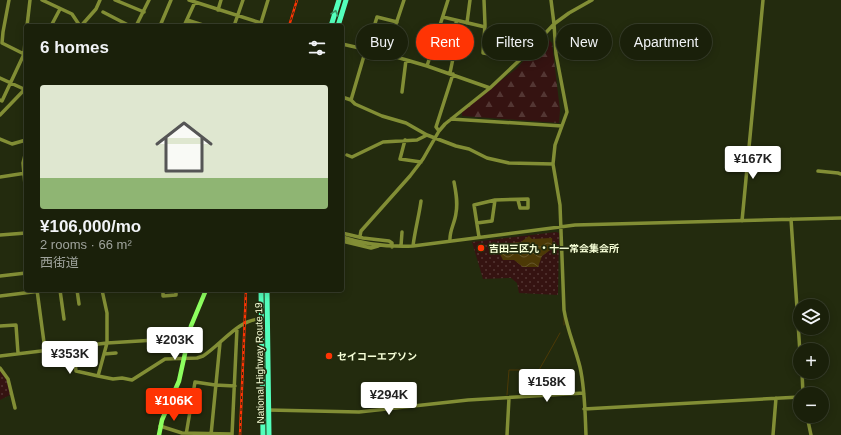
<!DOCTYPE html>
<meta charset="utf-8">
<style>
:root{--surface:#1a200a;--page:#232813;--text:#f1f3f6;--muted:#9fa39c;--line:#383e2b;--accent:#ff3404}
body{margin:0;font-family:Arial,"Noto Sans JP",sans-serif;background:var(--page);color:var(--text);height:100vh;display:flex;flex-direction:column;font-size:15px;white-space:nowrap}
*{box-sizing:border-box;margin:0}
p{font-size:13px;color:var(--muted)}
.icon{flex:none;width:22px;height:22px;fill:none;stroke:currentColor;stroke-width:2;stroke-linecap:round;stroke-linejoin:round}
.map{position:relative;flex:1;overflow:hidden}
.panel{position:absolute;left:24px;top:24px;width:320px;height:268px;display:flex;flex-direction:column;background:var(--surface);border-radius:4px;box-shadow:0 2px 10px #0003,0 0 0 1px var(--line)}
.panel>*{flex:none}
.banner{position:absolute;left:356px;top:24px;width:380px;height:36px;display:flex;gap:8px}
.fabs{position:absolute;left:793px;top:299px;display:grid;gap:8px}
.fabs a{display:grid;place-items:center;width:36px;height:36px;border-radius:50%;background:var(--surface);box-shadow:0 2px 10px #0003,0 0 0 1px var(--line);font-size:20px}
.price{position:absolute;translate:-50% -34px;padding:0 9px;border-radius:4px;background:#fff;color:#222;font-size:13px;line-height:26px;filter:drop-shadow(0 1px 2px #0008)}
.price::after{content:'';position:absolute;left:50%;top:24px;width:12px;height:9px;margin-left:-6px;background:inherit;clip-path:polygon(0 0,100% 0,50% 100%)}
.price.active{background:var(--accent);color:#fff}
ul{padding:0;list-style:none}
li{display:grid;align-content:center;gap:8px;height:212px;padding:0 16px}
li span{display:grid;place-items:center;height:124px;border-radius:4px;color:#555}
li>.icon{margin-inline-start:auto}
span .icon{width:72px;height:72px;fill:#fffc;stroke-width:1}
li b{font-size:17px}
h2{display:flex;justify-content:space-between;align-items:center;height:48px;padding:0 16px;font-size:17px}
.tag{padding:0 14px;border-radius:18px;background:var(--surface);box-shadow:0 2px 10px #0003,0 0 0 1px var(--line);font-size:14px;line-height:36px}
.tag.active{background:var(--accent);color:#fff}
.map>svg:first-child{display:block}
.forest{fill:url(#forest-firs)}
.park{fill:url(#park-dots)}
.water{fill:url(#water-waves)}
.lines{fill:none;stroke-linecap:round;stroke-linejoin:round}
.stream{stroke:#4c3906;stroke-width:1}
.minor{stroke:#828e35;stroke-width:3.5}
.major{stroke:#8dff5f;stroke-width:4.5}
.highway{stroke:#53ffbc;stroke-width:5}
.rail-casing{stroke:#ff3404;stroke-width:2.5}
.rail{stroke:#232b0e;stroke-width:1;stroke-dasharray:3;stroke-linecap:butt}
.oneway{stroke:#3b9565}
.poi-dot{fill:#ff3404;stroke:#232b0e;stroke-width:1.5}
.labels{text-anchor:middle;stroke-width:3.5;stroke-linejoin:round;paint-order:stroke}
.poi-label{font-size:10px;font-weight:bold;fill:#f7ffd8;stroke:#232b0e;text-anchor:start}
.street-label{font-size:10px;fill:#f7ffd8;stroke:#232b0e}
</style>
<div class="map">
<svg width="841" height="435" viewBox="0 0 841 435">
<defs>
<pattern id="forest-firs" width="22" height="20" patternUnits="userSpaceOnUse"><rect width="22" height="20" fill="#351311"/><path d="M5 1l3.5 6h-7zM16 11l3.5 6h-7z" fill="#533633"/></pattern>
<pattern id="park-dots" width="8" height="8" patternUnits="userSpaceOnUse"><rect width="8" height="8" fill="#351311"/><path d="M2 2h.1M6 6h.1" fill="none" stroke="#533633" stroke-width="1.8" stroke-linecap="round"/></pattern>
<pattern id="water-waves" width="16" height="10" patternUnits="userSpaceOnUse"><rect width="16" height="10" fill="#4c3906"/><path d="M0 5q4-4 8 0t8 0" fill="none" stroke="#67572a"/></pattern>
</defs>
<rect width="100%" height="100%" fill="#232b0e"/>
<!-- forest -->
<path class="forest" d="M 546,37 L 552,43 L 560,110 L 559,123 L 462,116 L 462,110 L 516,69 Z"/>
<!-- park -->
<path class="park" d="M 556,232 L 559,233 L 558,295 L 519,293 L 517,283 L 511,278 L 508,278 L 483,279 L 472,242 Z
M 0,369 L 7,375 L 12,394 L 0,400 Z"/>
<!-- water -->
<path class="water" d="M 529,236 L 532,239 L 552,238 L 553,248 L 542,256 L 538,267 L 523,267 L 514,260 L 503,260 L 497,248 L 499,244 L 521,242 Z"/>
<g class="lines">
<!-- stream -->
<path class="stream" d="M 564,318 L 564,325
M 507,395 L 509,370 L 539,370 L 560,333"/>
<!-- minor -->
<path class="minor" d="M 9,0 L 3,32 L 2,43 L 24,54
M 42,0 L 72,14 L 80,26
M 115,0 L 144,12
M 189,0 L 261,23
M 484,0 L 485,25 L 483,53 L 496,55 L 508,50 L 525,55
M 551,0 L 554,24 L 556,54 L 567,112 L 555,145 L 553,164 L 560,205 L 564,310 C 567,329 575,347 580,367 C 585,389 585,412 586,435
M 218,10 L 221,0
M 103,12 L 130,26
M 443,17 L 485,27
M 187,20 L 206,26
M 467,23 L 470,0
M 27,26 L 30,0
M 51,26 L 60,9
M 81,26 L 96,9 L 100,0
M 136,26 L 149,0
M 160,26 L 171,0
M 184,26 L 195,2
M 234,26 L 243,0
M 260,26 L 268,0
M 484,37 L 502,39 L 501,53
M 342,44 L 386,54 L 427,66 L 490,88
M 367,50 L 377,17 L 397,22
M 386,54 L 404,0
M 427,66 L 448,0
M 450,73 L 457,39 L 456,21
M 0,78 L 26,90
M 402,92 L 406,60
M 342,97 L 351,100 L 355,104 L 382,116 L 406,123 L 427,135 L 456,146 L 469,149 L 487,158 L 509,163 L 553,164
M 0,100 L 2,101 L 24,54 L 26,30
M 351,100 L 366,49
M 0,115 L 26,88
M 451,119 L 562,126
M 439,131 L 436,127 L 453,74
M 0,139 L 12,144 L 26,140
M 405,140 L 400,159 L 421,162
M 26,151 L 23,163 L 26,196
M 347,155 L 352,157 L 354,156 L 383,142 L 417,140 L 427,135
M 818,171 L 838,173 L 841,174
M 0,177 L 26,173
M 791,219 L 800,353
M 742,221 L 763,0
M 477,223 L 492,221 L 495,200
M 342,233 L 363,238 L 389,241 L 392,243 L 392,247
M 0,235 L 26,233
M 360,236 L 361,231 L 410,176 L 423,159 L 439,131 L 445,124 L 490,88 L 525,55 L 554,24 L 569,13 L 592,0
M 342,237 C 366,245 389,247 413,246 L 575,225 L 841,218
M 479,237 L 474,205 L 495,200 L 528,199 L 528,208 L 520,208 L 518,200
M 342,241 L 371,248 L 378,246
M 450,241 C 449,231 455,223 456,213 C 458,202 456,193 454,182
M 401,246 L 402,232
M 413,246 C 415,230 419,216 421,201
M 0,276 L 26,273
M 37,290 L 45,350
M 60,290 L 64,319
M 77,290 L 79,304
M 102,290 L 107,313 L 107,343 L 98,376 L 113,379 L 122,378 L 132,380 L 165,359 L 197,358 L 203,356 C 222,344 238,319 261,319
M 163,290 L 163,296 L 176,295 L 176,290
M 0,296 L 49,290
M 0,326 L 16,325 L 18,353
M 73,347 L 76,371 L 98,376
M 104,354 L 116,353
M 0,356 L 107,343 L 188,338
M 0,368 L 8,379 L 15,408
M 802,372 L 803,394
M 584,409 L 800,397
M 268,410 L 359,412 L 468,400 L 584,393
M 807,416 L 811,435
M 160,426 L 182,433 L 232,434
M 186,435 L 195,382 L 215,385 L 235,386
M 211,435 L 220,343
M 232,435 L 237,328
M 507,435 L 509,398
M 773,435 L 776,398"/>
<!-- major -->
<path class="major" d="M 159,435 L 162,420 L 179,381 L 191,326 L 206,290"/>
<!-- highway -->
<path class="highway" d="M 331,26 L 339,0
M 338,26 L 346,0
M 261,290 L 263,435
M 267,290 L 269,435"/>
<!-- rail casing -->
<g class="rail-casing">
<path id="rail" d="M 289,26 L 297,0
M 240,435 L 246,290"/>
</g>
<!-- rail -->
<use href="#rail" class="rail"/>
</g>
<!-- one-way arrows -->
<defs><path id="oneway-chevron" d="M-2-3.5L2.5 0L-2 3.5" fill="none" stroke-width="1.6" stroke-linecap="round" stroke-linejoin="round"/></defs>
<use class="oneway" href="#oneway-chevron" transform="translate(335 13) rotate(-73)"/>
<!-- markers -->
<g class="poi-dot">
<circle cx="481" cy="248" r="4"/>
<circle cx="329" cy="356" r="4"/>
</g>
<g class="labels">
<!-- poi labels -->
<g class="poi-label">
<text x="489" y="252">吉田三区九・十一常会集会所</text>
<text x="337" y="360">セイコーエプソン</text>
</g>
<!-- street labels -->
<g class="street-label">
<text transform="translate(259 363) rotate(-91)" y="4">National Highway Route 19</text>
</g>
</g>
</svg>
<div class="fabs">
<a><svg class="icon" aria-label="layers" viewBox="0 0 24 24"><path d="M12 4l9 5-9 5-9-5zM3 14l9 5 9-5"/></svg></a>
<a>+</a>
<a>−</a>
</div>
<b class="price" style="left:753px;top:180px">¥167K</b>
<b class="price" style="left:175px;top:361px">¥203K</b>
<b class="price" style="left:70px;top:375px">¥353K</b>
<b class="price" style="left:547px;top:403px">¥158K</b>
<b class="price" style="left:389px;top:416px">¥294K</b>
<b class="price active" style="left:174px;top:422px">¥106K</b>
<div class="banner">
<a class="tag">Buy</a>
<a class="tag active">Rent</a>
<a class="tag">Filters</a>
<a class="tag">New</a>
<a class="tag">Apartment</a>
</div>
<section class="panel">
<h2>6 homes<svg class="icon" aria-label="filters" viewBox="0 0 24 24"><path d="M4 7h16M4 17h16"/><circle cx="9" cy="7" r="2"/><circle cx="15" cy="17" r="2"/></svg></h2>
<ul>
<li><span style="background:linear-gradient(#dfe7d0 75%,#8fb573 0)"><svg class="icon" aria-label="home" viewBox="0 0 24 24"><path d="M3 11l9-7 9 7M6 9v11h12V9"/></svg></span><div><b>¥106,000/mo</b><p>2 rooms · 66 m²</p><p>西街道</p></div></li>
</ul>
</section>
</div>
